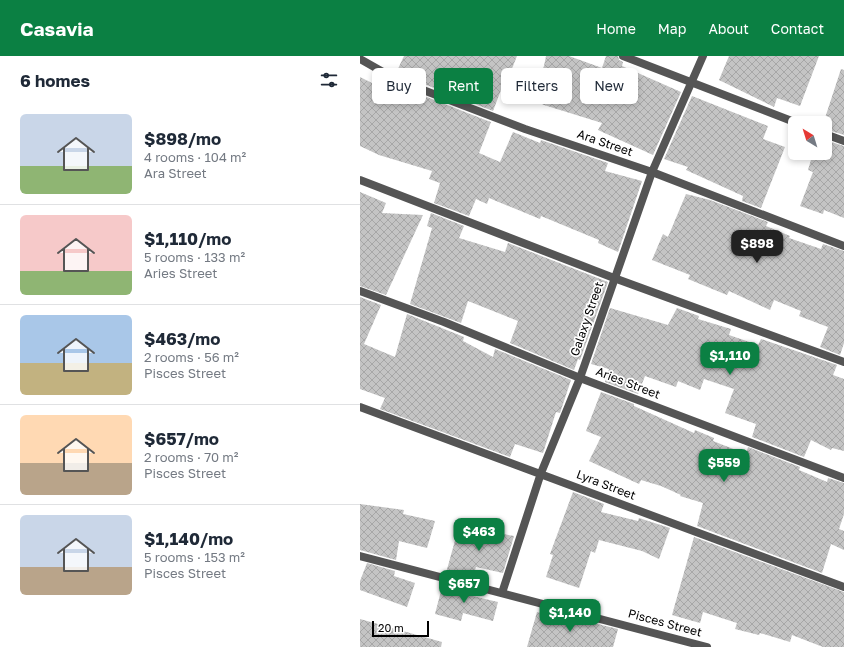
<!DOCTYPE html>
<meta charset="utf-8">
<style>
:root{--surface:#fff;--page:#f2f2f3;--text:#1f2937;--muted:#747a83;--line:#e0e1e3;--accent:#0b8043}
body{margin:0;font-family:"Golos Text",sans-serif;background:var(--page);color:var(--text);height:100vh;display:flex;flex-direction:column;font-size:15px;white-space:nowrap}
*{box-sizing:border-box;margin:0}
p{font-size:13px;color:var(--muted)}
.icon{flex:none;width:22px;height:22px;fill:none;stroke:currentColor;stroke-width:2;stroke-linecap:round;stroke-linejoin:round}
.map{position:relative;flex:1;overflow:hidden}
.drawer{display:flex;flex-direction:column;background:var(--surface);width:360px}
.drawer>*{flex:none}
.banner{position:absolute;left:12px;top:12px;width:380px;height:36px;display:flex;gap:8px}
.needle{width:26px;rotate:322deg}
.fabs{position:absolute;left:428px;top:60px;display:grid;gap:8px}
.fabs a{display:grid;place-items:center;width:44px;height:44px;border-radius:6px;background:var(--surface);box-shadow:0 2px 6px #0003;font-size:20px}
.scale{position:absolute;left:12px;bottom:10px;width:57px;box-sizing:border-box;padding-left:4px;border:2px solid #000;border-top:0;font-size:11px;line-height:14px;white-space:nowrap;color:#000;-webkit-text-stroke:3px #fff;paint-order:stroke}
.price{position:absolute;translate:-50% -34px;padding:0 9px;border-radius:8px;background:var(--accent);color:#fff;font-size:13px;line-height:26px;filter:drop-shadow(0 1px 2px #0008)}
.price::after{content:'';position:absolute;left:50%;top:24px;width:12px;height:9px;margin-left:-6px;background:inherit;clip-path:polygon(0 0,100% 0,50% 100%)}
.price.on{background:#222;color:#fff}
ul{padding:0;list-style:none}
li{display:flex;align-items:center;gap:12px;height:100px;padding:0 20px}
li+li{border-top:1px solid var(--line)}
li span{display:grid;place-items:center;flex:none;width:112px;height:80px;border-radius:6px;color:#555}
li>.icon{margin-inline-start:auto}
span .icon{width:48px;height:48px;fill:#fffc;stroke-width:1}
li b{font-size:17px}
h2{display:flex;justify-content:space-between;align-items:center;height:48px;padding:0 20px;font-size:17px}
.tag{padding:0 14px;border-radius:6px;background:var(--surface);box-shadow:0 2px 6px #0003;font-size:14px;line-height:36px}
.tag.on{background:var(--accent);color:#fff}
header{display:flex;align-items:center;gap:24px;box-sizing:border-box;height:56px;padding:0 20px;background:var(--accent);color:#fff}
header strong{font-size:19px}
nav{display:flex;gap:22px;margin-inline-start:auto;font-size:14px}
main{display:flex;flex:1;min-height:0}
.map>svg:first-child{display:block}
.building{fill:url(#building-cross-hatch)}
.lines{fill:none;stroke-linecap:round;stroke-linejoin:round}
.street{stroke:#555;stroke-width:8}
.labels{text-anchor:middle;stroke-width:3.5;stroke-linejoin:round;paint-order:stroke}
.street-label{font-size:12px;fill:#000;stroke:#fff}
</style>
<header>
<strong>Casavia</strong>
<nav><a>Home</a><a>Map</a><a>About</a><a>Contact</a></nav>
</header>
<main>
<section class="drawer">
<h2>6 homes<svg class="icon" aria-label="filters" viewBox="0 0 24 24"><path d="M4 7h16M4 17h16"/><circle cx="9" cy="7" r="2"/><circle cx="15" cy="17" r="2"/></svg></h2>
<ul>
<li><span style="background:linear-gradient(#c9d6e8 65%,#8fb573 0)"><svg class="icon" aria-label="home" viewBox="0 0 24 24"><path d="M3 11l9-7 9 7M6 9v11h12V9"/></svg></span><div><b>$898/mo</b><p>4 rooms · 104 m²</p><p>Ara Street</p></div></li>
<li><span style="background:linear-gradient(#f6c9c9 70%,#8fb573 0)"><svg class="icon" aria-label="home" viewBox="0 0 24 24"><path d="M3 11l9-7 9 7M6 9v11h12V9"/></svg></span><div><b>$1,110/mo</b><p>5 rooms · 133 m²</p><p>Aries Street</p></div></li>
<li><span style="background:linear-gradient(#a9c7e8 60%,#c2b280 0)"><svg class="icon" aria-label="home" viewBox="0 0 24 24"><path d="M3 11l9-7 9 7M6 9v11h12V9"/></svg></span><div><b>$463/mo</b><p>2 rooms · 56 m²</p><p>Pisces Street</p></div></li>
<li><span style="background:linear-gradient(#ffd9b3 60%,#b9a48a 0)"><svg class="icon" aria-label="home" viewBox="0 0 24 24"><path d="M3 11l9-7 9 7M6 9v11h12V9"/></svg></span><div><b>$657/mo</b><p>2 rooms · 70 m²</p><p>Pisces Street</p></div></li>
<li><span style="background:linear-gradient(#c9d6e8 65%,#b9a48a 0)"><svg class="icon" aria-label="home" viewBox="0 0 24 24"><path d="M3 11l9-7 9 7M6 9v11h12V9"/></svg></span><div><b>$1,140/mo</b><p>5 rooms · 153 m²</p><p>Pisces Street</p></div></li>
</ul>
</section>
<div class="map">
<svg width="484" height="591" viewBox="0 0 484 591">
<defs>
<pattern id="building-cross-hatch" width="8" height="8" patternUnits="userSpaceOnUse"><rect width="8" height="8" fill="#c4c4c4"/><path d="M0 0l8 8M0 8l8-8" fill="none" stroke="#a7a7a7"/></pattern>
</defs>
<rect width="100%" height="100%" fill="#fff"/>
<!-- building -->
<path class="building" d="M 44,0 L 157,0 L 143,35 L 141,34 L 133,55 L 36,17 Z
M 186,0 L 209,0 L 242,12 L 246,0 L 258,0 L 259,4 L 263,6 L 262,10 L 321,36 L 293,99 L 238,74 L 242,67 L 184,49 L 169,42 L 184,10 Z
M 369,0 L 459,0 L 440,50 L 417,42 L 414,51 L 359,24 Z
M 481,13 L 484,14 L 484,79 L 465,73 L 465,62 Z
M 0,21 L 28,35 L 31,27 L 128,65 L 131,66 L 119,97 L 140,106 L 153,76 L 180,87 L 181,84 L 248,107 L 245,115 L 282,125 L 258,196 L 238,187 L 239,184 L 181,160 L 180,163 L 129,142 L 127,148 L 116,143 L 109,160 L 74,147 L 80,127 L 69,123 L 72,115 L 19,99 L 0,90 Z
M 332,40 L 408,70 L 403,83 L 425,91 L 401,152 L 382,145 L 383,140 L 326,114 L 328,111 L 304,103 Z
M 465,84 L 484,90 L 484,162 L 464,154 L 463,158 L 440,150 L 453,116 L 448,114 L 453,97 L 465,97 Z
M 0,136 L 26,147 L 22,157 L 63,159 L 26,239 L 0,230 Z
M 326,138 L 350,144 L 408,166 L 406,170 L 430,180 L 429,182 L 461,193 L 463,188 L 484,195 L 484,287 L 480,299 L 460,291 L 468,271 L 439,260 L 441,255 L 414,244 L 410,254 L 369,235 L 367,239 L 328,223 L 330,219 L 292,204 L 303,178 L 308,181 Z
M 71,157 L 104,170 L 99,182 L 145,196 L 148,187 L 248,226 L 220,304 L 218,303 L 214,314 L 150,287 L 158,265 L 108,245 L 101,267 L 50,248 L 72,172 L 67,170 Z
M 0,241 L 21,249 L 4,288 L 35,301 L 47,258 L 104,281 L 103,285 L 133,301 L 135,293 L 211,324 L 200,357 L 196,356 L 183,397 L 155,388 L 150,401 L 20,353 L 25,342 L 0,333 Z
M 250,252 L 308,269 L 317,252 L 339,260 L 338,263 L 371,273 L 369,279 L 398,289 L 401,283 L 477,309 L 473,319 L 484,323 L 484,395 L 472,392 L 471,394 L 451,384 L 444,401 L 392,381 L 396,368 L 365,357 L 374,333 L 344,323 L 340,334 L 318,325 L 316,331 L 285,320 L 278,338 L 245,326 L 249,313 L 231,308 Z
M 241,336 L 274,348 L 274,350 L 334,377 L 335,374 L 354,382 L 353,385 L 386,398 L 388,391 L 440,411 L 439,414 L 467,426 L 468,422 L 484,427 L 484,458 L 479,473 L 484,475 L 484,494 L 471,488 L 462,517 L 337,470 L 343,447 L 320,440 L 321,439 L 301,430 L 281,424 L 279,428 L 229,405 L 241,381 L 226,375 Z
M 213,436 L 244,448 L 241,456 L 278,465 L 279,462 L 310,472 L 299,503 L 282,495 L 239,484 L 235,497 L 231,495 L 219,532 L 186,521 L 193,499 L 190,498 Z
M 0,448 L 44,454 L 43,458 L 75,465 L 67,492 L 39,485 L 36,504 L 0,494 Z
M 99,470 L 154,480 L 143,517 L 116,511 L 112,524 L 86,517 Z
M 334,481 L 484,536 L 484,591 L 463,591 L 432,579 L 430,586 L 400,577 L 399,579 L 375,573 L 377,567 L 343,556 L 340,567 L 312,559 Z
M 7,507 L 35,515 L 34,520 L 55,527 L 47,551 L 0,534 L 0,525 Z
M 83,527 L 109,534 L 108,539 L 138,546 L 133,565 L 103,557 L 101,565 L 75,558 Z
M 177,556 L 208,564 L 209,561 L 258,573 L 253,591 L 167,591 Z
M 0,563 L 82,586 L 81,591 L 0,591 Z"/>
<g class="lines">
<!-- street -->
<path class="street" d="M 263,0 L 437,67
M 0,3 L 37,24 L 165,73 L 292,116 L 484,190
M 465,78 L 484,85
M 0,124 L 254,222 L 484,306
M 0,235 L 84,266 L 220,322 L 484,422
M 0,351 L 484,531
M 0,500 L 347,591
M 142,537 L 181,417 L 220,322 L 292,116 L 343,0"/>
</g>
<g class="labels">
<!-- street labels -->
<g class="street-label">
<text transform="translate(245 87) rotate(19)" y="4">Ara Street</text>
<text transform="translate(227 263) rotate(-71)" y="4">Galaxy Street</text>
<text transform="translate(268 327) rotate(21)" y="4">Aries Street</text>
<text transform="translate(246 429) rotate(21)" y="4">Lyra Street</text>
<text transform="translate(305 567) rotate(15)" y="4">Pisces Street</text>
</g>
</g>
</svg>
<div class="fabs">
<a><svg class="needle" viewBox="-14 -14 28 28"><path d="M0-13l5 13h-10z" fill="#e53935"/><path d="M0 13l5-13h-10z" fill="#747a83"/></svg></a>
</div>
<div class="scale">20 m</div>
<b class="price on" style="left:397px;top:208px">$898</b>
<b class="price" style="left:370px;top:320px">$1,110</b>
<b class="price" style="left:364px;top:427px">$559</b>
<b class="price" style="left:119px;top:496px">$463</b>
<b class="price" style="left:104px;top:548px">$657</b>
<b class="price" style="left:210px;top:577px">$1,140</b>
<div class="banner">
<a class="tag">Buy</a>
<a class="tag on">Rent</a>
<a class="tag">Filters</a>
<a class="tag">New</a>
</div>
</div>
</main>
